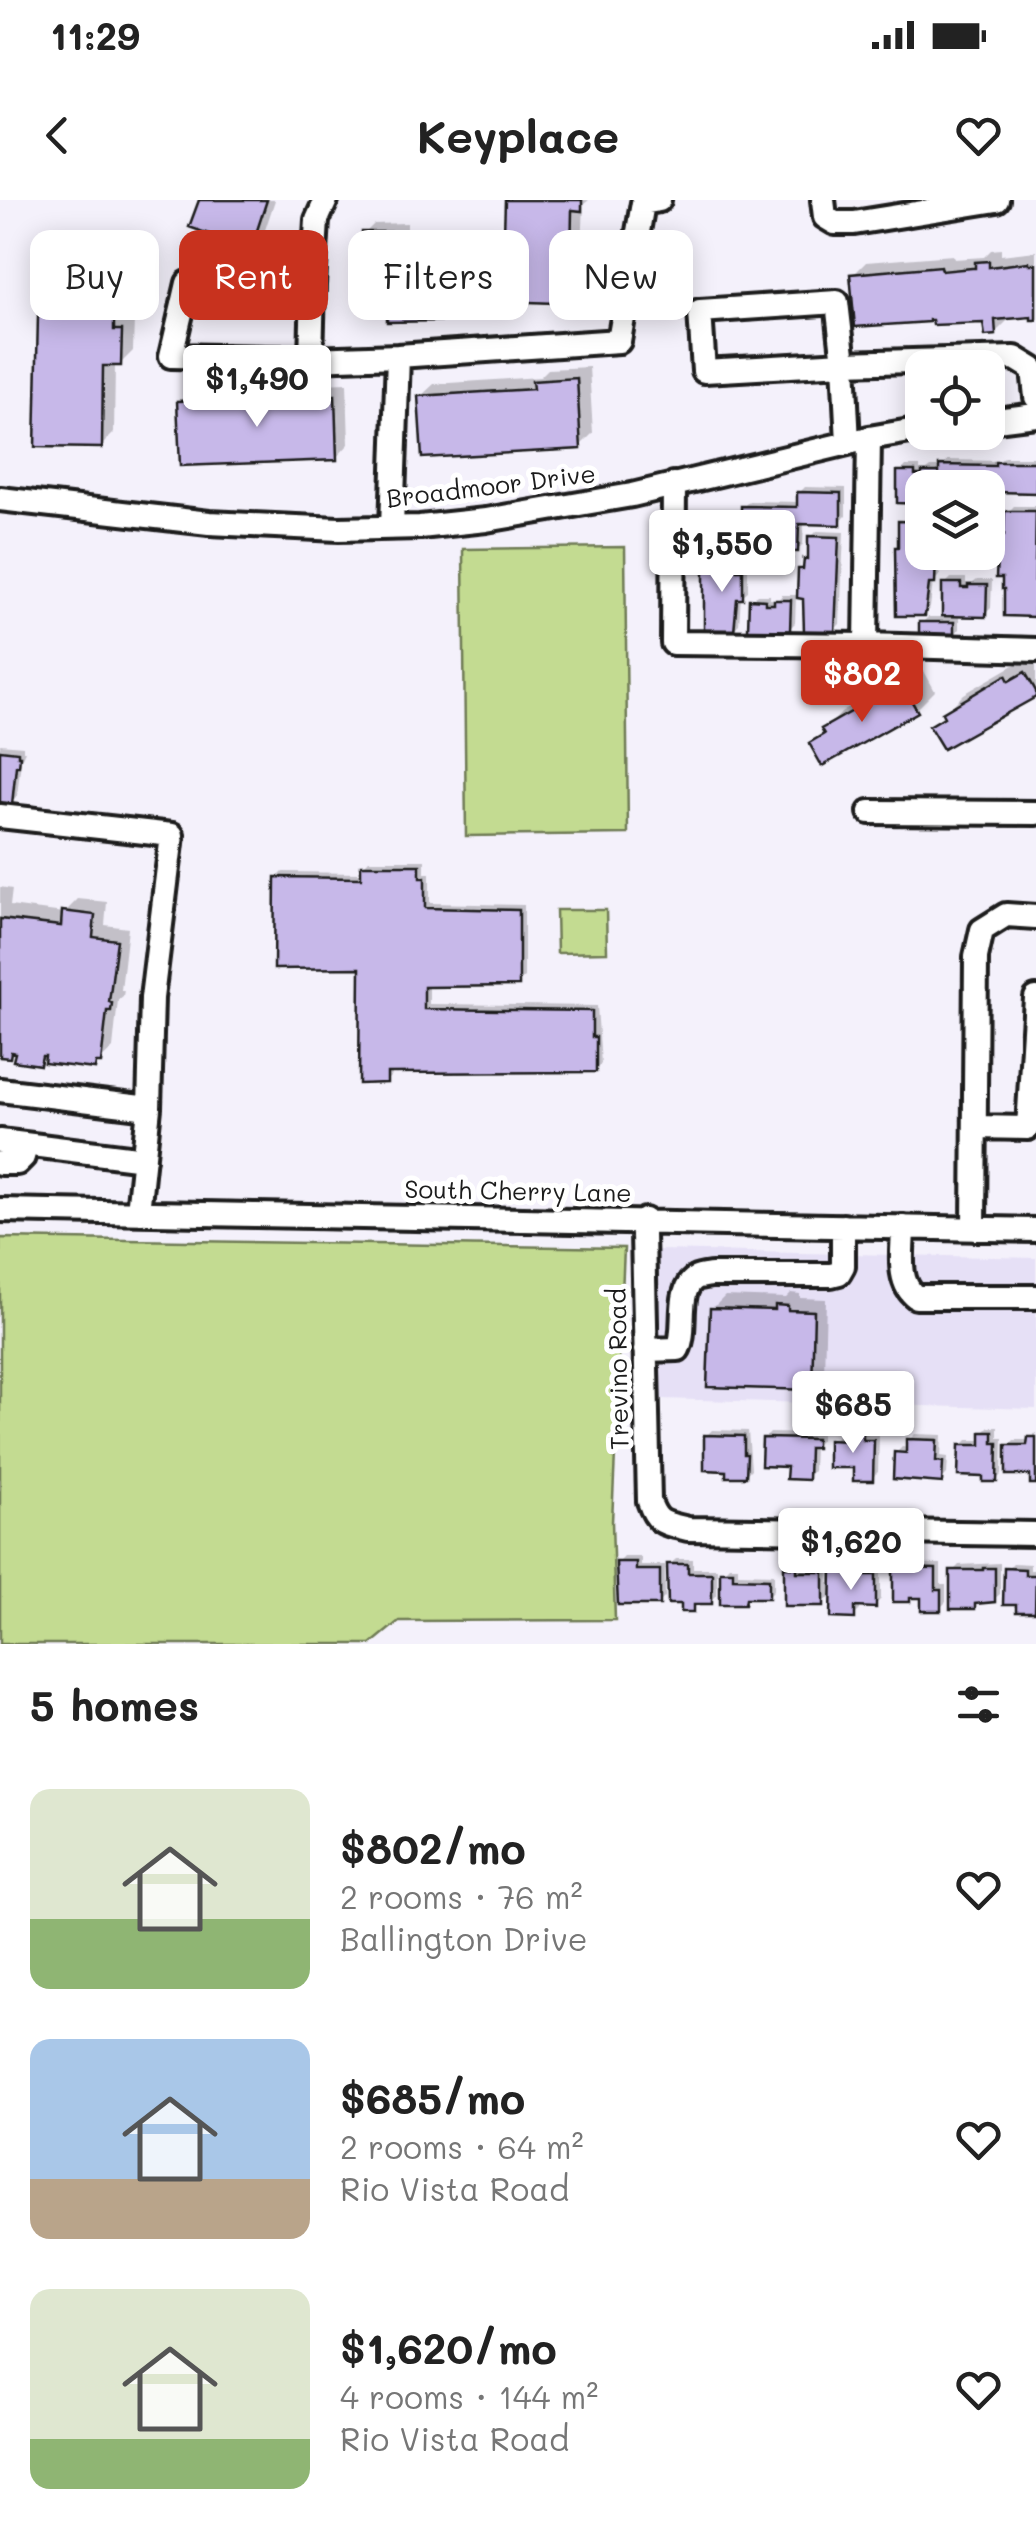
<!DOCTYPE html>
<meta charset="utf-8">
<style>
:root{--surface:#fff;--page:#f6f6f6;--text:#222;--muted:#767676;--accent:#c8321e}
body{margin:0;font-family:Mali,sans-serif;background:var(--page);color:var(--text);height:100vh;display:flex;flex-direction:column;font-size:38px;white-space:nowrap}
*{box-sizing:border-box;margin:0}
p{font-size:32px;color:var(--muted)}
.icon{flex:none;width:55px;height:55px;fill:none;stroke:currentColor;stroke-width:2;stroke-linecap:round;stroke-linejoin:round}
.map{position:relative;height:1444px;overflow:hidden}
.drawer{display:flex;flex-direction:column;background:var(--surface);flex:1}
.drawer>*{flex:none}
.banner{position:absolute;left:30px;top:30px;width:978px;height:90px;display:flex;gap:20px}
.controls{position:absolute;left:905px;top:150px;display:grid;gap:20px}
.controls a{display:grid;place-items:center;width:100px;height:100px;border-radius:20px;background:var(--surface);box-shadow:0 5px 25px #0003;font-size:50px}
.price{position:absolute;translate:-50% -85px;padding:0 22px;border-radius:10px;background:#fff;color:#222;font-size:32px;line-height:65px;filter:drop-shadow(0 2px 5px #0008)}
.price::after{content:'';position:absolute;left:50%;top:60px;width:30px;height:22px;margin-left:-15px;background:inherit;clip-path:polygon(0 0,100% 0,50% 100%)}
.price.selected{background:var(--accent);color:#fff}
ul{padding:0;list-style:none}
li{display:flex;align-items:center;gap:30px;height:250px;padding:0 30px}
li span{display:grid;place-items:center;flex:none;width:280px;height:200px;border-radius:20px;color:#555}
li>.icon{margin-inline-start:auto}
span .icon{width:120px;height:120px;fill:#fffc;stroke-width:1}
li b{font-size:42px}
h2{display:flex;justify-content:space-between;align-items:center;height:120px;padding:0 30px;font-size:42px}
.chip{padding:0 35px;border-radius:20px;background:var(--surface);box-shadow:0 5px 25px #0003;font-size:35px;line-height:90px}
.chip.selected{background:var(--accent);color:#fff}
.status{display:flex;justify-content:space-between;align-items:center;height:70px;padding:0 50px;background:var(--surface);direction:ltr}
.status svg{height:28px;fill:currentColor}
header{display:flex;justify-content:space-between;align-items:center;height:130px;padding:0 30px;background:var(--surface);font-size:45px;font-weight:700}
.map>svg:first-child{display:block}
.built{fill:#e6e0f6}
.green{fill:#c3db91;stroke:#707c56;stroke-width:2.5}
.shadow{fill:#0003}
.building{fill:#c7b8e9;stroke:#1c1c1c;stroke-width:2.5}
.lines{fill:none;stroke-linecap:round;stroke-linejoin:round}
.minor-casing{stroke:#1c1c1c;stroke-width:30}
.path{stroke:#1c1c1c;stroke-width:4;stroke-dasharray:2.5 8;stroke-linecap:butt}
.minor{stroke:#fff;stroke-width:22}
.labels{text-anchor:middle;stroke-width:10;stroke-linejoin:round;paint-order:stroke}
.street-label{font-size:25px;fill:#1c1c1c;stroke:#fff}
</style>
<div class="status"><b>11:29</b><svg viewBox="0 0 49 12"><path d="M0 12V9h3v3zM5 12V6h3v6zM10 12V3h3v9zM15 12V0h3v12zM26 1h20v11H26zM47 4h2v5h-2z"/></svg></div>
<header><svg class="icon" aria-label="back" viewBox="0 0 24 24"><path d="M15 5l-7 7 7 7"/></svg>Keyplace<svg class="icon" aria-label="heart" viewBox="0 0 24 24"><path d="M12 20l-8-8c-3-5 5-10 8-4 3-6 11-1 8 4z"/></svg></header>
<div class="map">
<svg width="1036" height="1444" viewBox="0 0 1036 1444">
<rect width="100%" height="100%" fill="#f4f1fb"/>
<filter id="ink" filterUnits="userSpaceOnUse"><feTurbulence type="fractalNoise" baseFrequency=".01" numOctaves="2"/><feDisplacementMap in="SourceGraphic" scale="20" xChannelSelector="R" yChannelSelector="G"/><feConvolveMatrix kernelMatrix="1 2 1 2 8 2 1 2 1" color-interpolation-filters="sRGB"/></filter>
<g filter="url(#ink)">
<!-- built -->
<path class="built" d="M 658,1050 L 1036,1058 L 1036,1209 L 660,1199 Z"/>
<!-- green -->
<path class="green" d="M 625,347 L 628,634 L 466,636 L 463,349 Z
M 556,710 L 606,710 L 607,752 L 557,753 Z
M 0,1038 L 624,1048 L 612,1322 L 615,1420 L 399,1421 L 371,1444 L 0,1444 Z"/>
<!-- shadow -->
<path class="shadow" d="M 201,0 L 275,0 L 264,33 L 251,46 Z
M 508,0 L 589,0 L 584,4 L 582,49 L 596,49 L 594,89 L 581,102 Z
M 407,23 L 407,59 L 423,59 L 423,81 L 452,81 L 452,109 L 442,119 L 389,108 L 365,33 L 374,24 Z
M 1001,49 L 1001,55 L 1036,51 L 1036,118 L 1033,115 L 1008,116 L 1008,120 L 995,133 L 986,120 L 935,117 L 853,75 L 866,62 L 953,55 L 954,59 L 984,57 L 991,50 Z
M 54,103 L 126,105 L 126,118 L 134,118 L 133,151 L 120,164 L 115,164 L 114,233 L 101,246 L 41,116 Z
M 589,167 L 593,233 L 580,246 L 420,197 L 434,184 L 540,177 L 548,169 Z
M 347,183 L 349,244 L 336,258 L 180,202 L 193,189 Z
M 1004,257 L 1036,257 L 1036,290 L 1000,290 L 1000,304 L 994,310 L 988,309 L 988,288 L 922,288 L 922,301 L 899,301 L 900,272 L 906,266 L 920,266 L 920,270 L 927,270 L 931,267 L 942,267 L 948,260 L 999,261 Z
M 805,287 L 846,288 L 846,316 L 840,322 L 804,321 L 803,344 L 797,350 L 701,318 L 707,312 L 720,313 L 720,317 L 743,314 L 743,307 L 749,301 L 799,302 L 799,293 Z
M 1014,306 L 1036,306 L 1036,411 L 1033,415 L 1001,336 L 1007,329 L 1008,312 Z
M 907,316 L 922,317 L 922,352 L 941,352 L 940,375 L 933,382 L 930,408 L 924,414 L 900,345 L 901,322 Z
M 817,331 L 844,332 L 840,424 L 834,430 L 806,396 L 796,396 L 795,423 L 789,429 L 751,401 L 757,395 L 770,395 L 770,399 L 779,399 L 782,395 L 799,395 L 800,370 L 810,356 L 811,337 Z
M 727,354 L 742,354 L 742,365 L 748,365 L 748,391 L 741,397 L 739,424 L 733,430 L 706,363 L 712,357 L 723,357 Z
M 951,378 L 966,378 L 966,383 L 973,383 L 977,380 L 992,380 L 991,408 L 985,414 L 959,414 L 959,429 L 953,435 L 922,423 L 928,417 L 944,417 L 945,384 Z
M 1026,458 L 1029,464 L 1036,460 L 1036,494 L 932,526 L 964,494 Z
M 924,471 L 935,491 L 916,510 L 812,543 L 844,510 L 905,475 L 908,480 Z
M 0,544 L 23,546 L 23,551 L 25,551 L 21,560 L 17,596 L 11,602 L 0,601 Z
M 369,660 L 425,660 L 425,673 L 430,673 L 430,703 L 524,705 L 524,777 L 517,783 L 429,784 L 429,804 L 597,806 L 601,864 L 595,870 L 392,871 L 392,875 L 386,881 L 362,766 L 277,678 L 283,672 L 363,673 L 363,666 Z
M 0,687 L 12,689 L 10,706 L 64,713 L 78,699 L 107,702 L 105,725 L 128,728 L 121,790 L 124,790 L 123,796 L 118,800 L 113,848 L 94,866 L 48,854 L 39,862 L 18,847 L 10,855 L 0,854 Z
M 791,1093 L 800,1094 L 800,1098 L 826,1099 L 824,1175 L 811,1188 L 712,1109 L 725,1096 L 786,1098 Z
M 856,1225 L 868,1225 L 868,1235 L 879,1235 L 878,1272 L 872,1278 L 831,1242 L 837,1236 L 850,1236 L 850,1231 Z
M 989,1227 L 998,1227 L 998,1238 L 1003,1238 L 1002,1274 L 996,1280 L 961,1246 L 967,1240 L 983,1240 L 983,1233 Z
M 712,1230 L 748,1231 L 751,1269 L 745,1275 L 706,1236 Z
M 1036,1232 L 1036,1282 L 1033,1273 L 1008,1246 L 1014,1240 L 1030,1240 Z
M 770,1233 L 821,1234 L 821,1240 L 814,1247 L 813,1271 L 807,1277 L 789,1265 L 764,1239 Z
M 915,1234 L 942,1235 L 941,1256 L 948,1257 L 947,1274 L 941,1280 L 896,1253 L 902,1247 L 909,1248 L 909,1240 Z
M 624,1357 L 641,1357 L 641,1365 L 665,1365 L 665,1397 L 659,1403 L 618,1363 Z
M 676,1359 L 693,1359 L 693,1368 L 717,1368 L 717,1395 L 711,1401 L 699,1403 L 693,1409 L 670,1369 L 665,1369 Z
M 792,1362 L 802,1362 L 802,1367 L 829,1367 L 829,1385 L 834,1385 L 835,1368 L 841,1362 L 856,1362 L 856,1370 L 881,1370 L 881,1399 L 875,1405 L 860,1405 L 860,1410 L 854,1416 L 834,1393 L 823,1403 L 786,1368 Z
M 901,1363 L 941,1364 L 941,1385 L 946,1385 L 946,1402 L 940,1408 L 924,1396 L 912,1396 L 909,1399 L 895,1369 Z
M 1000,1363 L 1000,1394 L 993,1400 L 980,1401 L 974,1407 L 953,1371 L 959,1365 Z
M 1013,1363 L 1030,1364 L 1030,1370 L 1036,1370 L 1036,1408 L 1019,1409 L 1007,1369 Z
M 729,1366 L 738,1366 L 738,1373 L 774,1374 L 774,1390 L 768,1396 L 750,1396 L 744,1402 L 723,1372 Z"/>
<!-- building -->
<path class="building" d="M 199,0 L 267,0 L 251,49 L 189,27 Z
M 505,0 L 582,0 L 582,11 L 572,10 L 571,61 L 584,61 L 582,104 L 502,101 Z
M 362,32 L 399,32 L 399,68 L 414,68 L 414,89 L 443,89 L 443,121 L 387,122 L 387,111 L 363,111 Z
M 989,61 L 989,67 L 1029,62 L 1029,64 L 1036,64 L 1036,120 L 1031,120 L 1031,117 L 995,120 L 996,135 L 985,136 L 983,123 L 933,125 L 932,120 L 929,120 L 929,122 L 855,127 L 850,74 L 941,66 L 942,71 L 972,68 L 975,68 L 975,62 Z
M 38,115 L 114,117 L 114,130 L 122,130 L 121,166 L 103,166 L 102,248 L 35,247 Z
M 577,178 L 581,249 L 422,258 L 418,196 L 533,189 L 532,181 Z
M 335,195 L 337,260 L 180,266 L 177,201 Z
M 995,262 L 1036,262 L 1036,293 L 995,292 L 995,312 L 988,312 L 988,288 L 922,288 L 922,304 L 897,303 L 897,271 L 915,271 L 915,275 L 922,275 L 922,272 L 939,272 L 939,265 L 995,266 Z
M 797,292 L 841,293 L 841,325 L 799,324 L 798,352 L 697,349 L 698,317 L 715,318 L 715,322 L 724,322 L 724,319 L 741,319 L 741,306 L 797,307 Z
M 1005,311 L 1036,311 L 1034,417 L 1004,416 L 1004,389 L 1002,389 L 1002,378 L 996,378 L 998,335 L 1004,335 Z
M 898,321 L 922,322 L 922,352 L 936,355 L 935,384 L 929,384 L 925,416 L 896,416 L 895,347 L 898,347 Z
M 808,336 L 839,337 L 835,433 L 804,432 L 803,399 L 797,398 L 798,369 L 803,369 L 804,359 L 808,359 Z
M 718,359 L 738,359 L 737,370 L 743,370 L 743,399 L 737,399 L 734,432 L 704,432 L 704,362 L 718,362 Z
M 942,383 L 961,383 L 961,388 L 968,388 L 968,385 L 987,385 L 986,417 L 942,416 Z
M 749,399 L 765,400 L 765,404 L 774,404 L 774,400 L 791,400 L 790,431 L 748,430 Z
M 919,422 L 954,422 L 954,438 L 919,437 Z
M 1025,472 L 1036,491 L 1036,497 L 943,549 L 929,526 L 944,517 L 942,513 L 1006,475 L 1009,481 Z
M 904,488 L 918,512 L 822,566 L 809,543 L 824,534 L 821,529 L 886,492 L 888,497 Z
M 0,550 L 18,552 L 18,556 L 20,556 L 19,566 L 16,566 L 12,605 L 0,603 Z
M 361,665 L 420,665 L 420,678 L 425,678 L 425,708 L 519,710 L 519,786 L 424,787 L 424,809 L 592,811 L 592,837 L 596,837 L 596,872 L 387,873 L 387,883 L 359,884 L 360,768 L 274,769 L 275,677 L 361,678 Z
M 62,711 L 95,715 L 93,737 L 117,740 L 109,802 L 112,803 L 111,811 L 107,811 L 101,863 L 96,863 L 95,869 L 44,863 L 45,856 L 42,856 L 40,865 L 13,861 L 15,853 L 11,852 L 10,858 L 0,857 L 0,719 L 61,726 Z
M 775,1105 L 788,1106 L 788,1110 L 814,1111 L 812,1190 L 707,1187 L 710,1108 L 775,1110 Z
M 848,1230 L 863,1230 L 863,1240 L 874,1240 L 873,1281 L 853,1281 L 853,1268 L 828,1268 L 828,1240 L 848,1241 Z
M 981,1232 L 993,1232 L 993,1243 L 998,1243 L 997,1282 L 983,1282 L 983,1277 L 958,1276 L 959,1245 L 981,1245 Z
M 704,1235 L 744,1236 L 744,1254 L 747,1254 L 746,1277 L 726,1277 L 726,1271 L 704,1270 Z
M 1028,1237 L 1036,1237 L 1036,1284 L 1030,1284 L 1030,1275 L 1006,1275 L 1006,1245 L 1027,1245 Z
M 762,1238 L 816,1239 L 816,1248 L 809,1248 L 808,1280 L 786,1279 L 787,1267 L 761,1266 Z
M 906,1239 L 937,1240 L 936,1261 L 943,1262 L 942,1283 L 893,1279 L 894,1252 L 906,1253 Z
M 616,1362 L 636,1362 L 636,1370 L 660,1370 L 660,1405 L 618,1405 Z
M 667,1364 L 688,1364 L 688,1373 L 712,1373 L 712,1404 L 694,1404 L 694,1412 L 681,1412 L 681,1404 L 668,1404 Z
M 784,1367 L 797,1367 L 797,1372 L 824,1372 L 824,1406 L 784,1406 Z
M 832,1367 L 851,1367 L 851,1375 L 876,1375 L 876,1408 L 855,1407 L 855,1419 L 831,1418 Z
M 893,1368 L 936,1369 L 936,1390 L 941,1390 L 941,1411 L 921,1411 L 921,1398 L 910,1398 L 910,1402 L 893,1402 Z
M 983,1368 L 995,1368 L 995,1402 L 975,1404 L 975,1409 L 950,1409 L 950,1370 L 983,1370 Z
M 1004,1368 L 1025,1369 L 1025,1375 L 1036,1375 L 1035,1412 L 1016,1412 L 1016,1405 L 1003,1405 Z
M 720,1371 L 733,1371 L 733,1378 L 769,1379 L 769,1398 L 746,1398 L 745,1404 L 720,1404 Z"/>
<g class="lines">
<!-- minor casing -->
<g class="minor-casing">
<path id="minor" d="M 823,0 L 825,17 L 835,23 L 854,23 L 997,0
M 313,85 L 317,20 L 326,0
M 837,102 L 844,163 L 704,171 L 700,111 Z
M 311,159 L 313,85 L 188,83 L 171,156 L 311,159 L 398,156
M 988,221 L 1036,215
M 869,238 L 866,445 L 1036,450
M 848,243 L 844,163 L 1015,158 L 1033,169 L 1036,197
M 674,284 L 673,443 L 866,445
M 0,299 L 209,323 L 339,329 L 420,327 L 486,320 L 632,295 L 869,238 L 922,229
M 392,327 L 398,156 L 619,141 L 643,3 L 659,0
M 870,612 L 1036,613
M 0,616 L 172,635 L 152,798 L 149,908
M 0,890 L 149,908 L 138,1012
M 975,927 L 1028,928 L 1036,798
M 0,941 L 144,959
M 0,963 L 17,963 L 23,957 L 26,945
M 0,1010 L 1036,1030
M 645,1020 L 643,1034 L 649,1301 C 657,1325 665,1323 688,1329 L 1036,1334
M 903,1027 C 903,1050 896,1082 916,1097 L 1036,1097
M 974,1029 L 976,757 L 982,730 L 1006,715 L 1036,717
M 645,1150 L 678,1149 C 688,1129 675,1090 696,1078 C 697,1077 711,1075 712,1075 L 831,1075 L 839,1073 L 843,1066 L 843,1026"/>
</g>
<!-- path -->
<path class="path" d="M 988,320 L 1000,320
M 791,357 L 802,358"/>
<!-- minor -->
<use href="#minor" class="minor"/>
</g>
</g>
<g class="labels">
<!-- street labels -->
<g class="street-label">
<text transform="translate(491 286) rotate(-7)" y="9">Broadmoor Drive</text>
<text transform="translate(518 991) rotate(1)" y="9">South Cherry Lane</text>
<text transform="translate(618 1169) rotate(-91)" y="9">Trevino Road</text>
</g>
</g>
</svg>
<div class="controls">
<a><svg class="icon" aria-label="locate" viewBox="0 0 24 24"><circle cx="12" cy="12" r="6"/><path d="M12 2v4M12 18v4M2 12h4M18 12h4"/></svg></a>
<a><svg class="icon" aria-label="layers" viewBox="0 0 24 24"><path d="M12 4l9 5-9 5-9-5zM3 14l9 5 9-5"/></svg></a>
</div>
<b class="price" style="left:257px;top:230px">$1,490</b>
<b class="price" style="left:722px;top:395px">$1,550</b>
<b class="price selected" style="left:862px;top:525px">$802</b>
<b class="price" style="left:853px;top:1256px">$685</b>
<b class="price" style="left:851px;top:1393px">$1,620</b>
<div class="banner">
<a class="chip">Buy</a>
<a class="chip selected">Rent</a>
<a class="chip">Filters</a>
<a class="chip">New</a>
</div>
</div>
<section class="drawer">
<h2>5 homes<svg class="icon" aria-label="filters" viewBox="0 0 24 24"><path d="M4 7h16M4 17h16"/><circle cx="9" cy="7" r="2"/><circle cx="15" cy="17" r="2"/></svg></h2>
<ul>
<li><span style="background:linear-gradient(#dfe7d0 65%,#8fb573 0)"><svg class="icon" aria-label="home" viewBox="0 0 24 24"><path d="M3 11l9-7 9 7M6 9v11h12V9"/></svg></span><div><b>$802/mo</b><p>2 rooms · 76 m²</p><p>Ballington Drive</p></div><svg class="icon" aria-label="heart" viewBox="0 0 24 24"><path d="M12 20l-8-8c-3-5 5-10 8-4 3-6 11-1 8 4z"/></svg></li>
<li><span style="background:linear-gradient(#a9c7e8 70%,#b9a48a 0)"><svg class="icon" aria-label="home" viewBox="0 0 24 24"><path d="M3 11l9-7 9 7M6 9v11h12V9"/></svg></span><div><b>$685/mo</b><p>2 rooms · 64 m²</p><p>Rio Vista Road</p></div><svg class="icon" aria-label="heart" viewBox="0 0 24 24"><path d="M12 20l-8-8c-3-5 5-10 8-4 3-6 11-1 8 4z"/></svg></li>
<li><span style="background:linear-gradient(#dfe7d0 75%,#8fb573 0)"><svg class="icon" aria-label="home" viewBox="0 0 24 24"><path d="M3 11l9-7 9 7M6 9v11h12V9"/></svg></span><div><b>$1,620/mo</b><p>4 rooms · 144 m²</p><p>Rio Vista Road</p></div><svg class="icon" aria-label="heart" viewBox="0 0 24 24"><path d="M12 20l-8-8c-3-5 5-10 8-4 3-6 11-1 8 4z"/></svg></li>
</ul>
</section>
